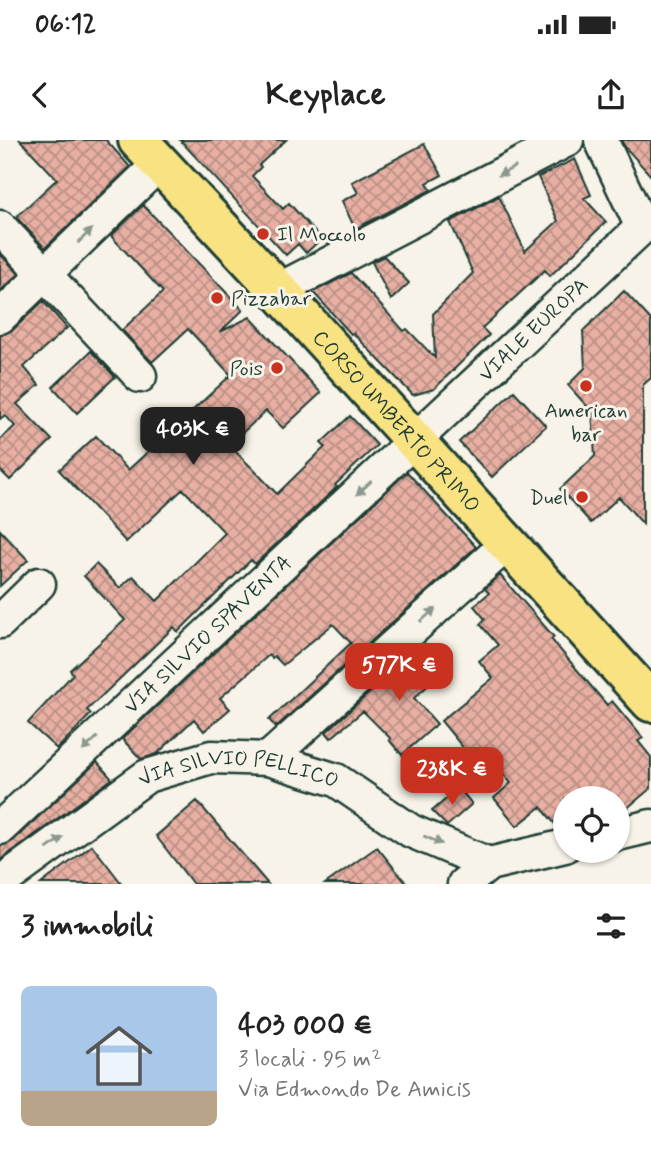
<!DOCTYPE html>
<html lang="it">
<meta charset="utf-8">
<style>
:root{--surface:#fff;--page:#f6f6f6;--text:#222;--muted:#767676;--accent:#c8321e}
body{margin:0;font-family:Mynerve,sans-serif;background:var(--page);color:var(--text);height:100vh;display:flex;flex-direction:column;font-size:26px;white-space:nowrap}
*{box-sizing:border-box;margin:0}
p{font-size:23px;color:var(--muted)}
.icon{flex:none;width:38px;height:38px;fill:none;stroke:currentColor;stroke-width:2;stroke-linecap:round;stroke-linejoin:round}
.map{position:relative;height:744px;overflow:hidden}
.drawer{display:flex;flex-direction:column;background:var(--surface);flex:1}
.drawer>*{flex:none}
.tools{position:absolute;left:553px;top:646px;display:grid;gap:14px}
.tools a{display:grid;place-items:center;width:77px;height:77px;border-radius:50%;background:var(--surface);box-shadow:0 2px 5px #0004;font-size:35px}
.price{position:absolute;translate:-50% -60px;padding:0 16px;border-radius:14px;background:var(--accent);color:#fff;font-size:23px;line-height:46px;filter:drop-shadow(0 2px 4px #0008)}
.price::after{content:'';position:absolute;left:50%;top:42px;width:21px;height:16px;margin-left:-10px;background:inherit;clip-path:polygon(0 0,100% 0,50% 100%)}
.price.selected{background:#222;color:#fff}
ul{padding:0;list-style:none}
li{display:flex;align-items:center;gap:21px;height:175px;padding:0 21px}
li span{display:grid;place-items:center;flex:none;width:196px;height:140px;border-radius:10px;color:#555}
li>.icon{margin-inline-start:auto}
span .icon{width:84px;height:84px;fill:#fffc;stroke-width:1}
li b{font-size:30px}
h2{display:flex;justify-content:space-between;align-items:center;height:84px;padding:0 21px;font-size:30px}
.status{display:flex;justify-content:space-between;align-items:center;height:49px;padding:0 35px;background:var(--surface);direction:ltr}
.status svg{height:19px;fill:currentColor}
header{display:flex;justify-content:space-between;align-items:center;height:91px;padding:0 21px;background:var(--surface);font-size:32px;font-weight:700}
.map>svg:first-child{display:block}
.building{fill:url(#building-cross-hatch);stroke:#1f3d34;stroke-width:2}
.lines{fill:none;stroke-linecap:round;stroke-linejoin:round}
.minor-casing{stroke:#1f3d34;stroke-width:37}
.major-casing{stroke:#1f3d34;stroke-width:44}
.minor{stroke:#f7f3e8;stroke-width:32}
.major{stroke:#f8e281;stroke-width:38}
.oneway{fill:#8b988e}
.poi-dot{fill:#c8321e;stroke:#f7f3e8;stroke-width:2.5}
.labels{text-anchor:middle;stroke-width:6;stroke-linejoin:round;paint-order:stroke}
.poi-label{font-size:21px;fill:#1f3d34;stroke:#f7f3e8;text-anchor:start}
.street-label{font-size:21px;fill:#1f3d34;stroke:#f7f3e8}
</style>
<div class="status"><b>06:12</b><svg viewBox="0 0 49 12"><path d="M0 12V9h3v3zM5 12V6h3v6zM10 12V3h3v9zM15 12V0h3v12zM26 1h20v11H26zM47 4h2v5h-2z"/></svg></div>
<header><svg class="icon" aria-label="back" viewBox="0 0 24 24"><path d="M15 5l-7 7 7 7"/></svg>Keyplace<svg class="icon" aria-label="share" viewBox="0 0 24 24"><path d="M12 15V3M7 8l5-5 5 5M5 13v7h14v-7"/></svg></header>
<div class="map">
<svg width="651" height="744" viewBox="0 0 651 744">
<defs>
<pattern id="building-cross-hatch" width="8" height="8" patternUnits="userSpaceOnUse" patternTransform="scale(1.75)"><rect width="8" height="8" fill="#e8afa3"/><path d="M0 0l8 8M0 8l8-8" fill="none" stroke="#bb9086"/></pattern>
</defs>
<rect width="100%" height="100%" fill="#f7f3e8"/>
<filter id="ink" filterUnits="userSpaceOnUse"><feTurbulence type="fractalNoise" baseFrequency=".0143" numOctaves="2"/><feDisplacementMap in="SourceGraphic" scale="14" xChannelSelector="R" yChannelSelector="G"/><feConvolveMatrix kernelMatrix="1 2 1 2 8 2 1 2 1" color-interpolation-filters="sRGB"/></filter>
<g filter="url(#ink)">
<!-- building -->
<path class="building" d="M 20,0 L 106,0 L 130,27 L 45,108 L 16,77 L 57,39 Z
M 180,0 L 286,0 L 259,25 L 261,27 L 252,36 L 283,69 L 289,63 L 321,99 L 306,113 L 298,104 L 286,115 Z
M 621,0 L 651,0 L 651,36 L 625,7 Z
M 424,4 L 442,35 L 427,43 L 431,50 L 355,89 L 342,61 L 358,53 L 352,42 Z
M 575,19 L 591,55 L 584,58 L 606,82 L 550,136 L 545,130 L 482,188 L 489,195 L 434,249 L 413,255 L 353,193 L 351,194 L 313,152 L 351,133 L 404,191 L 407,189 L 435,218 L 433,174 L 473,133 L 450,82 L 499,56 L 525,111 L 558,81 L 538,37 Z
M 143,65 L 243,170 L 220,192 L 250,177 L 321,253 L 283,288 L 266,271 L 229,305 L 255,331 L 277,354 L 325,307 L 321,303 L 350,276 L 377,305 L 335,345 L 337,347 L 255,424 L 251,420 L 178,492 L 174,487 L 87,570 L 91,574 L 57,609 L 28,583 L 73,534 L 70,530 L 125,480 L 84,436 L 96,424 L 120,448 L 133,436 L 157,461 L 225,393 L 183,349 L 126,402 L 59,330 L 96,296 L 128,330 L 231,235 L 188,189 L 152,222 L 122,190 L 163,152 L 111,96 Z
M 0,114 L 19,134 L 0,151 Z
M 384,116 L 409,143 L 391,160 L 372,122 Z
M 624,151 L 651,180 L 651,238 L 643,245 L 643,384 L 619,357 L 591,383 L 560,349 L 595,316 L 592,272 L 568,245 L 585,228 L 583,191 Z
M 43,161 L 67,188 L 24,227 L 39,245 L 17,264 L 52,300 L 10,340 L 0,330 L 0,300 L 15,286 L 5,275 L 0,279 L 0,195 L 13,190 Z
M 91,211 L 115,237 L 77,273 L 53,247 Z
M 514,251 L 546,286 L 492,337 L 459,302 Z
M 407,332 L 476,407 L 276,587 L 269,580 L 351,503 L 333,484 L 283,525 L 274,516 L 272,518 L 269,515 L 220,558 L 230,569 L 204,591 L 194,579 L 157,614 L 141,619 L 122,599 Z
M 0,390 L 28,420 L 0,446 Z
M 500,435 L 554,497 L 551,499 L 607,565 L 612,561 L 643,598 L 638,601 L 651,617 L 651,648 L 619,675 L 618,658 L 565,658 L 565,688 L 559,689 L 541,667 L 517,686 L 494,658 L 511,643 L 485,612 L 474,621 L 441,581 L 493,538 L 479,521 L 498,505 L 480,484 L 485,479 L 474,466 L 489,453 L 485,449 Z
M 420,507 L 442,533 L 414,558 L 437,584 L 402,615 L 389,600 L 391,599 L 363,571 L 331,598 L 326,592 Z
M 97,622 L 112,639 L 0,720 L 0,706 L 13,701 Z
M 459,648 L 472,664 L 447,686 L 432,671 Z
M 197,661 L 268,744 L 193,744 L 156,696 Z
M 92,705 L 122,744 L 41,744 L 70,722 Z
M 377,707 L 407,744 L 325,744 Z"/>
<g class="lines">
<!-- minor casing -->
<g class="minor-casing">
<g id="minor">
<path d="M 601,0 L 642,87"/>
<path d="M 0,87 L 140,236"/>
<path d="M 278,150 L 567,0"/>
<path d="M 0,177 L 159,24"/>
<path d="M 0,482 L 39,444"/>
<path d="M 268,619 L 507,404"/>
<path id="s1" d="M 0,688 L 651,79"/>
<path d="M 618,694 L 651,686"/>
<path id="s2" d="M 0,743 L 147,636 L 211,617 L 268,619 L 336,640 L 411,691 L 489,724"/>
<path d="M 464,744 L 489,724 L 565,706"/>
</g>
</g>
<!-- major casing -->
<g class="major-casing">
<g id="major">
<path id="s3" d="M 138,0 L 278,150 L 651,562"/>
</g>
</g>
<!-- minor -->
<use href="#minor" class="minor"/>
<!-- major -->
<use href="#major" class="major"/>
</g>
<!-- one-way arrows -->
<defs><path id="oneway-solid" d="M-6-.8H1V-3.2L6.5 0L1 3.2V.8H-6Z" transform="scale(1.75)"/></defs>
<g class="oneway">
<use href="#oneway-solid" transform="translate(507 31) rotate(153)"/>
<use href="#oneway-solid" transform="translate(85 96) rotate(-44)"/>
<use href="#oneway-solid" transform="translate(364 348) rotate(137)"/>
<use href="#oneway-solid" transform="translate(428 475) rotate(-42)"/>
<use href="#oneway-solid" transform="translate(90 604) rotate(137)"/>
<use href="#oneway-solid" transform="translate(433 700) rotate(23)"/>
<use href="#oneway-solid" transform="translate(55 703) rotate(-36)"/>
</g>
</g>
<!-- markers -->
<g class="poi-dot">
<circle cx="263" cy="94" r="7"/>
<circle cx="217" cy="158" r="7"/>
<circle cx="277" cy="228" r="7"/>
<circle cx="586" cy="246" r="7"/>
<circle cx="582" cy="357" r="7"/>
</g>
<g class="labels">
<!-- poi labels -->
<g class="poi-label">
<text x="277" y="101">Il Moccolo</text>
<text x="231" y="165">Pizzabar</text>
<text x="263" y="235" text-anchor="end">Pois</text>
<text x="586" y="277" text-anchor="middle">American<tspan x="586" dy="24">bar</tspan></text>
<text x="568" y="364" text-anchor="end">Duel</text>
</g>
<!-- street labels -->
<g class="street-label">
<text dy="7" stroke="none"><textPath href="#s1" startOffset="730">VIALE EUROPA</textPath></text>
<text dy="7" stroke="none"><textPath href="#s3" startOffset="382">CORSO UMBERTO PRIMO</textPath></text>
<text dy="7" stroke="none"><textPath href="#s1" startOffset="284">VIA SILVIO SPAVENTA</textPath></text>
<text dy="7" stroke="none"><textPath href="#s2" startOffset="276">VIA SILVIO PELLICO</textPath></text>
</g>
</g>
</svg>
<div class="tools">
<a><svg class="icon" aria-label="locate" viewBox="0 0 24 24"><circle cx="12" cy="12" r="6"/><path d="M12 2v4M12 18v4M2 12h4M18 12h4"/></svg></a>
</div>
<b class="price selected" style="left:193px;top:327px">403K €</b>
<b class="price" style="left:399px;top:563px">577K €</b>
<b class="price" style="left:452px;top:667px">238K €</b>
</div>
<section class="drawer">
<h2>3 immobili<svg class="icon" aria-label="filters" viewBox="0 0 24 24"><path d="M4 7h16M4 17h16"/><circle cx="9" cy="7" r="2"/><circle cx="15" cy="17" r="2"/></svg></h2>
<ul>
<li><span style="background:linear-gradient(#a9c7e8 75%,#b9a48a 0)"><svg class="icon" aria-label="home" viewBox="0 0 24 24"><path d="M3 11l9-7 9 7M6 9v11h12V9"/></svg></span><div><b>403 000 €</b><p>3 locali · 95 m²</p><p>Via Edmondo De Amicis</p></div></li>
</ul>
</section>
